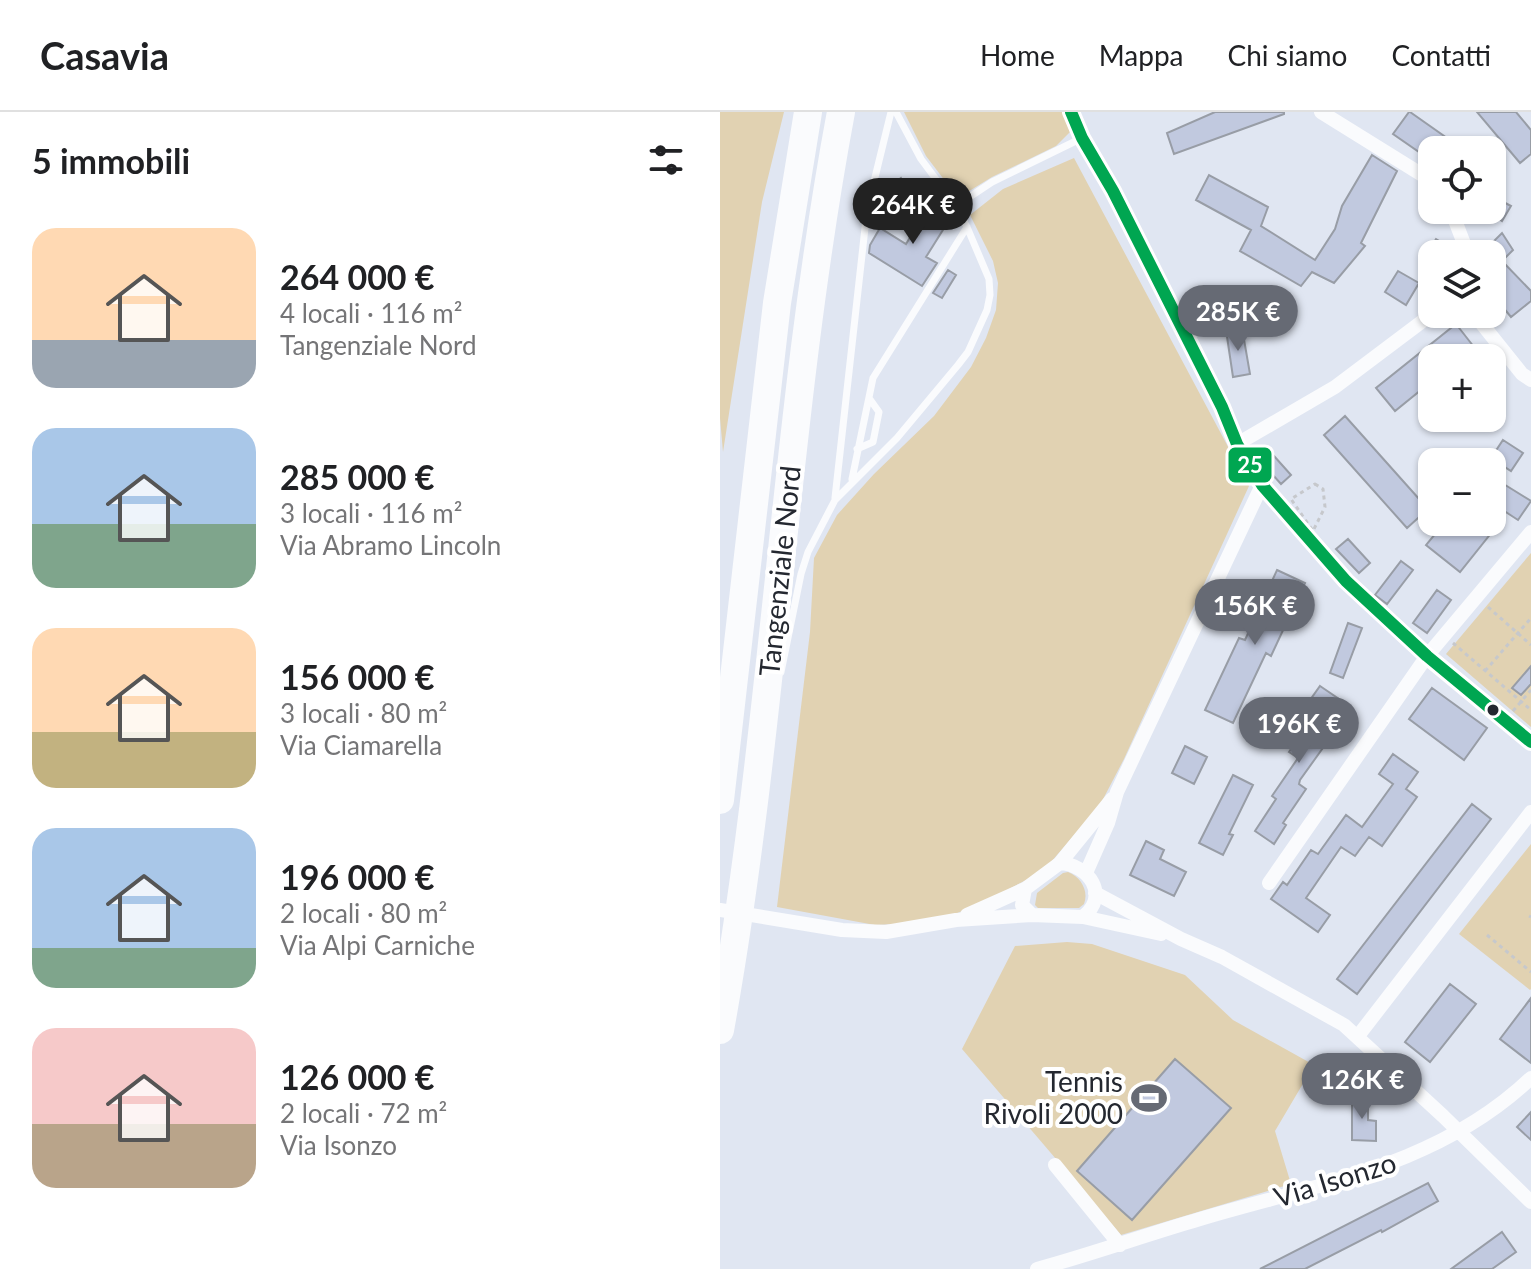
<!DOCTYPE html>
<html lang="it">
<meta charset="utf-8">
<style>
:root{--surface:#fff;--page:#f2f2f2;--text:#202124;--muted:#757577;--line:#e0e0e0;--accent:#666a74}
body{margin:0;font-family:Lato,sans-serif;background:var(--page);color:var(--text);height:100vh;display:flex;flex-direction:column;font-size:30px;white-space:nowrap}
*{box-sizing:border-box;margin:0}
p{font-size:26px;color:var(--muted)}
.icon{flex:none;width:44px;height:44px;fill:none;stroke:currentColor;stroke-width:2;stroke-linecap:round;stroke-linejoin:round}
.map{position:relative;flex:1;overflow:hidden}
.drawer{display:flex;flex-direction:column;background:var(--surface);width:720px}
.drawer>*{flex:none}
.tools{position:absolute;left:698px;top:24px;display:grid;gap:16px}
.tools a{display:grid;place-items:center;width:88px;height:88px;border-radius:16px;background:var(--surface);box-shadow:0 2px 6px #0004;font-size:40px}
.price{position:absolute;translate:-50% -68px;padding:0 18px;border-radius:28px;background:var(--accent);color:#fff;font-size:26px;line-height:52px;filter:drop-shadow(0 2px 4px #0008)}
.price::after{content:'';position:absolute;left:50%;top:48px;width:24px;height:18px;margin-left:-12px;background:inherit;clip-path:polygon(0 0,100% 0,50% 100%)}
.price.selected{background:#222;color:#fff}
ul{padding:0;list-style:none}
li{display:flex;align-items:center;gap:24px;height:200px;padding:0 32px}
li span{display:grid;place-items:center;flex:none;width:224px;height:160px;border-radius:24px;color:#555}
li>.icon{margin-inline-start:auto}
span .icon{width:96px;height:96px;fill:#fffc;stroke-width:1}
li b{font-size:34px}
h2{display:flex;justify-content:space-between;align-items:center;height:96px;padding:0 32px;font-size:34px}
header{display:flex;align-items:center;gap:48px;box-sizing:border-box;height:112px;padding:0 40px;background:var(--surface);border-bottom:2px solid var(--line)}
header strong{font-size:38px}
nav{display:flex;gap:44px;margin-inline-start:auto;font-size:28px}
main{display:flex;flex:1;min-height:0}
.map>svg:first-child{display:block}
.green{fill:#e1d2b2}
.building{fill:#c1c9df;stroke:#989da6;stroke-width:2}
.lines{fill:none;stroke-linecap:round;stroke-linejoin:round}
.path{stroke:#c6c8cc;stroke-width:3;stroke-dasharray:4 4;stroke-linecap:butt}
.lane{stroke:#fafbfd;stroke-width:7}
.street{stroke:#fafbfd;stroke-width:14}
.highway{stroke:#fafbfd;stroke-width:28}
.bus-1-casing{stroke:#fff;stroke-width:18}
.bus-1{stroke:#00a651;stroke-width:12}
.bus-dot{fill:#242830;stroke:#fff;stroke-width:3}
.labels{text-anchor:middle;stroke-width:8;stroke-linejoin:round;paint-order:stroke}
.street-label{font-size:28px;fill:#242830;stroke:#fff}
.poi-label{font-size:28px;fill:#242830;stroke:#fff;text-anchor:end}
.line-badge{stroke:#fff;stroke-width:3}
.badge-label{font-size:22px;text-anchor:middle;font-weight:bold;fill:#fff}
</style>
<header>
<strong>Casavia</strong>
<nav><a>Home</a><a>Mappa</a><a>Chi siamo</a><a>Contatti</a></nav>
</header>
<main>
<section class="drawer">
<h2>5 immobili<svg class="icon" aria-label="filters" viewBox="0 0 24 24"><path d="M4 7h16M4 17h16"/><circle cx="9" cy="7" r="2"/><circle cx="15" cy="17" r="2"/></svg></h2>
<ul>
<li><span style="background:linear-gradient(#ffd9b3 70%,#9aa5b1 0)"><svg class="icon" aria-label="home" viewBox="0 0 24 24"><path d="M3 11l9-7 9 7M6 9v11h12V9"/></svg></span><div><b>264 000 €</b><p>4 locali · 116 m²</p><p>Tangenziale Nord</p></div></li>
<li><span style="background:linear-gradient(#a9c7e8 60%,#7fa58c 0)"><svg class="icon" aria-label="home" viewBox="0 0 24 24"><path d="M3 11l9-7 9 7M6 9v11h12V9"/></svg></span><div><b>285 000 €</b><p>3 locali · 116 m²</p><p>Via Abramo Lincoln</p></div></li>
<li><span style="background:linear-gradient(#ffd9b3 65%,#c2b280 0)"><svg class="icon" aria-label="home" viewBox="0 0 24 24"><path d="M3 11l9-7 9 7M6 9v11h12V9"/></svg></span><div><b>156 000 €</b><p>3 locali · 80 m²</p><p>Via Ciamarella</p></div></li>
<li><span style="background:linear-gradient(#a9c7e8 75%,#7fa58c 0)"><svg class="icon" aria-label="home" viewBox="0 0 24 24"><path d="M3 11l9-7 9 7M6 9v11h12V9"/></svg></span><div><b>196 000 €</b><p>2 locali · 80 m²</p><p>Via Alpi Carniche</p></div></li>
<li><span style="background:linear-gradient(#f6c9c9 60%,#b9a48a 0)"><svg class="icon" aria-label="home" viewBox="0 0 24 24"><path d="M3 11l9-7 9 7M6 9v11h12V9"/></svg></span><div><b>126 000 €</b><p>2 locali · 72 m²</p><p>Via Isonzo</p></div></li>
</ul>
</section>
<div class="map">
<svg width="811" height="1157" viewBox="0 0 811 1157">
<rect width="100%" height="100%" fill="#e0e6f2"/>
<!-- green -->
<path class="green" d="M 0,0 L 64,0 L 42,90 L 3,340 L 0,306 Z
M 184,0 L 342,0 L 350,20 L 336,34 L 272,65 L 238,86 L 206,44 Z
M 354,46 L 529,374 L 404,647 L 380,693 L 331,750 L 308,767 L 266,789 L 235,802 L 194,811 L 155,813 L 57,795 L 90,520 L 94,446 L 117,403 L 154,362 L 214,304 L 251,255 L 266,226 L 276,198 L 278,171 L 273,149 L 250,103 L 283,77 Z
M 811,441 L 811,615 L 726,542 Z
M 811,732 L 811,877 L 810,878 L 739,822 Z
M 348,760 C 361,765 369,779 364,792 L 359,796 L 318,796 L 315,793 L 317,781 L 343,761 Z
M 347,830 L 372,832 L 465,863 L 513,908 L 594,953 L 555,1019 L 571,1072 L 401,1123 L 242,937 L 295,834 Z"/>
<!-- building -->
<path class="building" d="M 495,0 L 564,0 L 564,2 L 454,42 L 447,21 Z
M 689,0 L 690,0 L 744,38 L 712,38 L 712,49 L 673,22 Z
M 757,0 L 796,0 L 811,18 L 811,42 L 800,51 Z
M 652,43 L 677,59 L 641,131 L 645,134 L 614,171 L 592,160 L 581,174 L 520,139 L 531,118 L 476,88 L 489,63 L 548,95 L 541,114 L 595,148 L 615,117 L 622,94 Z
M 181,66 L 192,81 L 178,91 L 168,76 Z
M 772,84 L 791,94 L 782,109 L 772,102 Z
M 212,89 L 229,98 L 231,105 L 206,145 L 217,151 L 202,174 L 149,141 L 150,133 L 160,116 L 186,132 Z
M 782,121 L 793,138 L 782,149 L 811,179 L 811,189 L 791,205 L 772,182 L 772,178 L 783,167 L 772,149 L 772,142 L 767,142 L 765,138 Z
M 716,127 L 736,139 L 737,142 L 707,142 Z
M 228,158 L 236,163 L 222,186 L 213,181 Z
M 678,159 L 699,171 L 686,193 L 665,180 Z
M 736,212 L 754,235 L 740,246 L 712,246 L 712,269 L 675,299 L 656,276 Z
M 522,216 L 530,262 L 513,265 L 506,218 Z
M 625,304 L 708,397 L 687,416 L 604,323 Z
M 783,328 L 803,341 L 791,359 L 771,346 Z
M 554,344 L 571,363 L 561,372 L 544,353 Z
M 782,371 L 811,389 L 798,408 L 772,391 L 772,386 Z
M 725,410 L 780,410 L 740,460 L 706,433 Z
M 628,427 L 650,451 L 639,461 L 616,437 Z
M 681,449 L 693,458 L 667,492 L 655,483 Z
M 557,458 L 585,471 L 551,544 L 546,541 L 513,611 L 485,598 L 519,526 L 525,528 Z
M 717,478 L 731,488 L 707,521 L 693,511 Z
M 628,511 L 642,516 L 623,566 L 610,561 Z
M 811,554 L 811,572 L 801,583 L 792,576 Z
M 600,574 L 622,589 L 596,627 L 605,633 L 580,668 L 579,672 L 586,677 L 563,711 L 566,713 L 554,732 L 535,719 L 556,687 L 552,684 L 578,646 L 569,640 L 594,605 L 583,598 Z
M 712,576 L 767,616 L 744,648 L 689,607 Z
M 465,634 L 487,645 L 474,672 L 452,661 Z
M 673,642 L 698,660 L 686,677 L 697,685 L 662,734 L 649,725 L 635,744 L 621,735 L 586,786 L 610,803 L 598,820 L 551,787 L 563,770 L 567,773 L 591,738 L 598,742 L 626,703 L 642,715 L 673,672 L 659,662 Z
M 513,663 L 533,673 L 509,722 L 513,723 L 503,743 L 479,731 Z
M 752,692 L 771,707 L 637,882 L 617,867 Z
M 426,729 L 444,738 L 440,747 L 466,760 L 454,784 L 410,763 Z
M 730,872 L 756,892 L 710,950 L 685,930 Z
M 811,886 L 811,951 L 780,927 Z
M 455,947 L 511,996 L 412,1108 L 357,1059 Z
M 632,985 L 648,985 L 648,1008 L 656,1009 L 656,1029 L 632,1028 Z
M 811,1000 L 811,1028 L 797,1015 Z
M 708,1071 L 718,1089 L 662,1120 L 661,1118 L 585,1157 L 540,1157 Z
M 782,1120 L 796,1140 L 772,1157 L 731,1157 Z"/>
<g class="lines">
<!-- path -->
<path class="path" d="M 595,372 L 603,377 L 605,395 L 593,419 L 571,387 Z
M 768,495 L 811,533
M 733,531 L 811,598
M 765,559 L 811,506
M 793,599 L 811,578
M 809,804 L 811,805
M 767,823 L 811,860"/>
<!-- lane -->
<path class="lane" d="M 236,94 L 272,70 L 362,26
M 137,337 L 153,330 L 159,300 L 149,286
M 132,367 L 153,266 L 247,115
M 115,386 L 147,98 L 171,0
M 61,560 L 81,462 L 88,440 L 115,388 L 177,326 L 238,253 L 248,240 L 267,198 L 270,183 L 269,167 L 247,115 L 236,94 L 201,47 L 176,0"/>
<!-- street -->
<path class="street" d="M 351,0 L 362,26 L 393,79 L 502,295 L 517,332 L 542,373 L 626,469 L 707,544 L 811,630
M 601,0 L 712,69
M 731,98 L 748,142
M 754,202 L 802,262 L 811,268
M 517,332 L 615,275 L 712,202
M 340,751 C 369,753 390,783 363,805 L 312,803 L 302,793 L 305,777 Z
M 340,751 L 392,687
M 366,761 L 388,711 L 397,680 L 542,373
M 549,771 L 707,544 L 811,420
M 375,781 L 461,827 L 502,845 L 624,913 L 723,1004 L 811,1090
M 0,798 L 122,818 L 166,820 L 236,808 L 312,803
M 247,803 L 305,777
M 363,805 L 441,822
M 638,924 L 811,700
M 335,1053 L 400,1133
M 317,1157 C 372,1142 425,1123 480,1107 C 597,1072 719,1054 811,966"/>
<!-- highway -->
<path class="highway" d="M 0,688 L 57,191 L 88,0
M 0,918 C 55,614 64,304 121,0"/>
<!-- bus-1 casing -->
<g class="bus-1-casing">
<path id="bus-1" d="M 351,0 L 362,26 L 393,79 L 502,295 L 517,332 L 542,373 L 626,469 L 707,544 L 811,630"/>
</g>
<!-- bus-1 -->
<use href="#bus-1" class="bus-1"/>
</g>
<!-- icons -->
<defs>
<g id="stadium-bare" transform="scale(2.76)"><path d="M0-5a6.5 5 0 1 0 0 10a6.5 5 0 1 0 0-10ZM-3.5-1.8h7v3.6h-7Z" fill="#666a74" stroke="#fff" stroke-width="2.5" paint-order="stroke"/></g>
</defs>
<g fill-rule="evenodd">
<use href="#stadium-bare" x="429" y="986"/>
</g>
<!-- markers -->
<circle class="bus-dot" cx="773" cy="598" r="7"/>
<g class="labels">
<!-- street labels -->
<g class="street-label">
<text transform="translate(60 459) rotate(-84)" y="10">Tangenziale Nord</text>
<text transform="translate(615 1068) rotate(-17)" y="10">Via Isonzo</text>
</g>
<!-- poi labels -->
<g class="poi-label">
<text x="403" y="980">Tennis<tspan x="403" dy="32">Rivoli 2000</tspan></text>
</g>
</g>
<rect class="line-badge" x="507" y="334" width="46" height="38" rx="8" fill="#00a651"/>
<g class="badge-label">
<text x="530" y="361">25</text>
</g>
</svg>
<div class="tools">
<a><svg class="icon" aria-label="locate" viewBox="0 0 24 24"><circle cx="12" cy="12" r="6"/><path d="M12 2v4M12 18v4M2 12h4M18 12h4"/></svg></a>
<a><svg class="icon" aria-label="layers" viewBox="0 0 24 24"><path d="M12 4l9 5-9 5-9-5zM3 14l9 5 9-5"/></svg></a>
<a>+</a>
<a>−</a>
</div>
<b class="price selected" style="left:193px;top:134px">264K €</b>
<b class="price" style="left:518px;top:241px">285K €</b>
<b class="price" style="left:535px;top:535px">156K €</b>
<b class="price" style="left:579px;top:653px">196K €</b>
<b class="price" style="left:642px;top:1009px">126K €</b>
</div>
</main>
